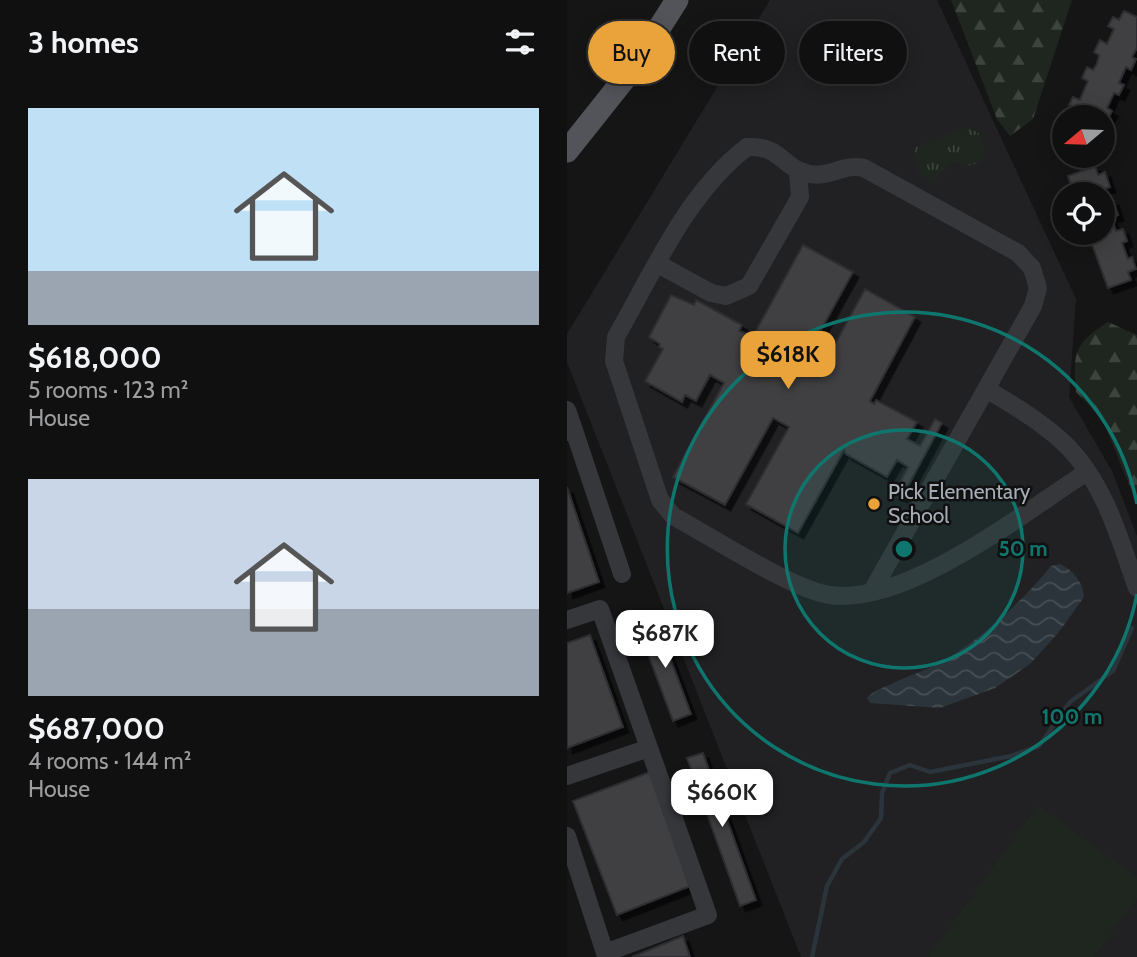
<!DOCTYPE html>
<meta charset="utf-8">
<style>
:root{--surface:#101010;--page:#1e1e1e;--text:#f1f3f6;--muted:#9c9d9f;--line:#303030;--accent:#e9a33a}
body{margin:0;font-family:Cabin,sans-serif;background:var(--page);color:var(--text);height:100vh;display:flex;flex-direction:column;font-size:26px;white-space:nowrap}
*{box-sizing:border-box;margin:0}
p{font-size:23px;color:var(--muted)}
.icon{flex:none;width:38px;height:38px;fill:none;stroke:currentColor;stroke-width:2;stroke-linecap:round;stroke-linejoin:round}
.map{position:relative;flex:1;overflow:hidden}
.drawer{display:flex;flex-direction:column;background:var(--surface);width:567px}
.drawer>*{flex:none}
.top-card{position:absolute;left:21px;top:21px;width:443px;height:63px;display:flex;gap:14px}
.needle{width:46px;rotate:251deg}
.tools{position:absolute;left:485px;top:105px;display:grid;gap:14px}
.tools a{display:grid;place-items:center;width:63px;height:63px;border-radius:50%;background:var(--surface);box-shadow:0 4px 18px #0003,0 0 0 2px var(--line);font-size:35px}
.price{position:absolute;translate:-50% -60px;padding:0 16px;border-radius:14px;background:#fff;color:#222;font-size:23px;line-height:46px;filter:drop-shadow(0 2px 4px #0008)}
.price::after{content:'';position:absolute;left:50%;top:42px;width:21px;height:16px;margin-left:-10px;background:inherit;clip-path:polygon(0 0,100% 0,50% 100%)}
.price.active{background:var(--accent);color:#111}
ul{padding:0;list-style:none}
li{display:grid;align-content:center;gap:14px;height:371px;padding:0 28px}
li span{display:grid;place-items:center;height:217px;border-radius:0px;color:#555}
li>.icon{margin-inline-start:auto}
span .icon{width:126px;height:126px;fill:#fffc;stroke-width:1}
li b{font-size:30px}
h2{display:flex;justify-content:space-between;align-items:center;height:84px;padding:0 28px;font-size:30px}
.pill{padding:0 24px;border-radius:32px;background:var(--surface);box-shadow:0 4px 18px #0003,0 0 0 2px var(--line);font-size:24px;line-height:63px}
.pill.active{background:var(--accent);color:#111}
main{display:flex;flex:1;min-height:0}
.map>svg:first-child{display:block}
.built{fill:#212123}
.grass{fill:#1f261f}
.forest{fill:url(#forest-firs)}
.park{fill:url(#park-tufts)}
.water{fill:url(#water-waves)}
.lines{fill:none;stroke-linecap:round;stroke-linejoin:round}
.stream{stroke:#2b343a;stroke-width:4.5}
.building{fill:#3f4043;stroke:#2f2f32;stroke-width:2;filter:url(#shadow)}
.minor{stroke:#36373b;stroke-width:18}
.major{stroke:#52545a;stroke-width:23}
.ring{fill:none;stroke:#0f766e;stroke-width:3.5}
.poi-dot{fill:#e9a33a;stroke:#101011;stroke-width:2.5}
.labels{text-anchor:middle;stroke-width:5;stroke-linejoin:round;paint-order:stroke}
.poi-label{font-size:21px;fill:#a7adb6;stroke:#101011;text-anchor:start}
.centre{fill:#0f766e;stroke:#101011;stroke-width:3.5}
.ring-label{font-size:21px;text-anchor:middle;font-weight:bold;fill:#0f766e;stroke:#101011;stroke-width:5;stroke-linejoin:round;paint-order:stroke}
</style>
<main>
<section class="drawer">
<h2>3 homes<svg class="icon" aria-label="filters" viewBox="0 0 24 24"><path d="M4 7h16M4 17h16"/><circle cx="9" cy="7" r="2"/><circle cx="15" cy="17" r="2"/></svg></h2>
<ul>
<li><span style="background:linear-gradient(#bfe0f5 75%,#9aa5b1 0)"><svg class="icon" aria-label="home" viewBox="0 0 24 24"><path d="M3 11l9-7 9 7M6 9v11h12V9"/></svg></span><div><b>$618,000</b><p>5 rooms · 123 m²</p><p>House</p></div></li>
<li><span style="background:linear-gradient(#c9d6e8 60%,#9aa5b1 0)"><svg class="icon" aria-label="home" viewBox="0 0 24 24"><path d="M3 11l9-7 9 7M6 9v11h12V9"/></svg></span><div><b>$687,000</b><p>4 rooms · 144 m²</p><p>House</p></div></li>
</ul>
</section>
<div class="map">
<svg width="570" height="957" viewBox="0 0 570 957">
<defs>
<pattern id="forest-firs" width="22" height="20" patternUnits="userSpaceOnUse" patternTransform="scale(1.75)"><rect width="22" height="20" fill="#1f261f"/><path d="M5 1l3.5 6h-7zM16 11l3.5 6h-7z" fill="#3d433d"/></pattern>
<pattern id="park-tufts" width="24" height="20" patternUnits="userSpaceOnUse" patternTransform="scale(1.75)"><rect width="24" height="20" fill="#1f261f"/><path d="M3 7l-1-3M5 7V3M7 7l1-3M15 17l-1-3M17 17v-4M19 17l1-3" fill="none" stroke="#3d433d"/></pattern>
<pattern id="water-waves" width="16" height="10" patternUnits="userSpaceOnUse" patternTransform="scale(1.75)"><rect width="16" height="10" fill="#2b343a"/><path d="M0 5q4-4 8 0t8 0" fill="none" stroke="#474f54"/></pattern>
<filter id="shadow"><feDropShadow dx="5.5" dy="5.5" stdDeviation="0" flood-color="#0009"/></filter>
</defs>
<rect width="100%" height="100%" fill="#151516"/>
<!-- built -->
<path class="built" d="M 203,0 L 370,0 L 509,299 L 502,397 L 545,471 L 570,536 L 570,957 L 234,957 L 0,362 L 0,334 Z"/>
<!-- grass -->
<path class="grass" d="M 471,805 L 570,877 L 570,898 L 527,957 L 361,957 Z"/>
<!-- forest -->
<path class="forest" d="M 384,0 L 505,0 L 466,119 L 443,136 L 430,119 Z
M 541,322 L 570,335 L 570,504 L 535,418 L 509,392 C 506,352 507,344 541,322 Z"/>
<!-- park -->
<path class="park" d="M 399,128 L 411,132 C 417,142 420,152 413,162 L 401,166 L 388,161 L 365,181 L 354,179 L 347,156 L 349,147 Z"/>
<!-- water -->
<path class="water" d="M 493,564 C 506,570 516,582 517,597 L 492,632 L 463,664 L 428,688 L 373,708 L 303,703 L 300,698 C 307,688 358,671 373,663 C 413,640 455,602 484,566 Z"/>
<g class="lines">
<!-- stream -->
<path class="stream" d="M 245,957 L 260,886 L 275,859 L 297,842 L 314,818 L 315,793 L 323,773 L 343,765 L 363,772 L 444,756 L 472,746 L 503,702 L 546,671 L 565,628"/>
</g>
<!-- building -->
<path class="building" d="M 557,11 L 570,17 L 570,48 L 565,57 L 569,59 L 564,70 L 559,67 L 552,83 L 557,85 L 552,95 L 547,93 L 540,108 L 545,111 L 539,123 L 536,117 L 504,117 L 508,107 L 502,105 L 506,97 L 513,100 L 521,81 L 515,78 L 520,67 L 526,70 L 530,64 L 532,55 L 527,52 L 533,40 L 540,44 L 547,29 L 541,26 L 546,17 L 552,20 Z
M 494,119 L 497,121 L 497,146 L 489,142 L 494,133 L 489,130 Z
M 528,166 L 531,175 L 538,172 L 543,187 L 537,189 L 541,202 L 546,200 L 551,215 L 544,217 L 549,231 L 556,229 L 560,241 L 555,243 L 561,259 L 565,257 L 569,269 L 561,272 L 564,280 L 541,288 L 521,233 L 536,233 L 536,194 L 507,194 L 501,176 Z
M 236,245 L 286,272 L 239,357 L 256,366 L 298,289 L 348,317 L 303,401 L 307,404 L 309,400 L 350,422 L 340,439 L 353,446 L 368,419 L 375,423 L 335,497 L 327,493 L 341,467 L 330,460 L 320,477 L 279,454 L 277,450 L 231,533 L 179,504 L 222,427 L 206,418 L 158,505 L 106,477 L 157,383 L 143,375 L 129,401 L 118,395 L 115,402 L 78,381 L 96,349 L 92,347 L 93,344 L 82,337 L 104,295 L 127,305 L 129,300 L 175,325 L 172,331 L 186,336 Z
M 0,487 L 32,582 L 0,593 Z
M 89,620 L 124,714 L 106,721 L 71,627 Z
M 23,635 L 56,727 L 0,748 L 0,643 Z
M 136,753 L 189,900 L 173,906 L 120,758 Z
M 83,772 L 126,885 L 50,915 L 6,801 Z
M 116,936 L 123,957 L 65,957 Z"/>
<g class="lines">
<!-- minor -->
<path class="minor" d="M 91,264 L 144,293 L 159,296 L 182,286 L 233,197 L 231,171
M 421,390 C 449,407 478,424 501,447 C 538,485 553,540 570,588
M 0,410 L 7,430
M 0,432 L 7,430 L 55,574
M 305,591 L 466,306 L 471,288 L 465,268 L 451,253 L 297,168 C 278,163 262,178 243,174 C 215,169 215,145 180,147 C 119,194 87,271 49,337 L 47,361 L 93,500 L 106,516 C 143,536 226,590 263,595 C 340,606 457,512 520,472
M 0,620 L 33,609 L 141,915 L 38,953 L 0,836
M 0,776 L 82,748"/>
<!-- major -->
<path class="major" d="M 0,151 L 70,63 L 110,0"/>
</g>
<!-- distance rings -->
<circle cx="337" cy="549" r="119" fill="#0f766e" fill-opacity=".12"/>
<g class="ring">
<circle cx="337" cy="549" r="119"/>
<path d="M570 594A237 237 0 1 1 570 504"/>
</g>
<!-- markers -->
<circle class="poi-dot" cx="307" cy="504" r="7"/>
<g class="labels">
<!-- poi labels -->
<g class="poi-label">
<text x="321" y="499">Pick Elementary<tspan x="321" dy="24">School</tspan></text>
</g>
</g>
<circle cx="337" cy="549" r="10" class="centre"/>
<g class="ring-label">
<text x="456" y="556">50 m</text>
<text x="505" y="724">100 m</text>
</g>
</svg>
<div class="tools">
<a><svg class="needle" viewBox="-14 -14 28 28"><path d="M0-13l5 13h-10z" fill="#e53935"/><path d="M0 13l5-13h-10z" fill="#9c9d9f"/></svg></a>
<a><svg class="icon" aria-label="locate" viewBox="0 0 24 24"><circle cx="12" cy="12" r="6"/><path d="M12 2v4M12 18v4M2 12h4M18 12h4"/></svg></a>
</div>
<b class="price active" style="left:221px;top:391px">$618K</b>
<b class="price" style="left:98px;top:670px">$687K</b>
<b class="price" style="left:155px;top:829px">$660K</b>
<div class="top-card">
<a class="pill active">Buy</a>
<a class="pill">Rent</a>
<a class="pill">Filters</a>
</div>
</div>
</main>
